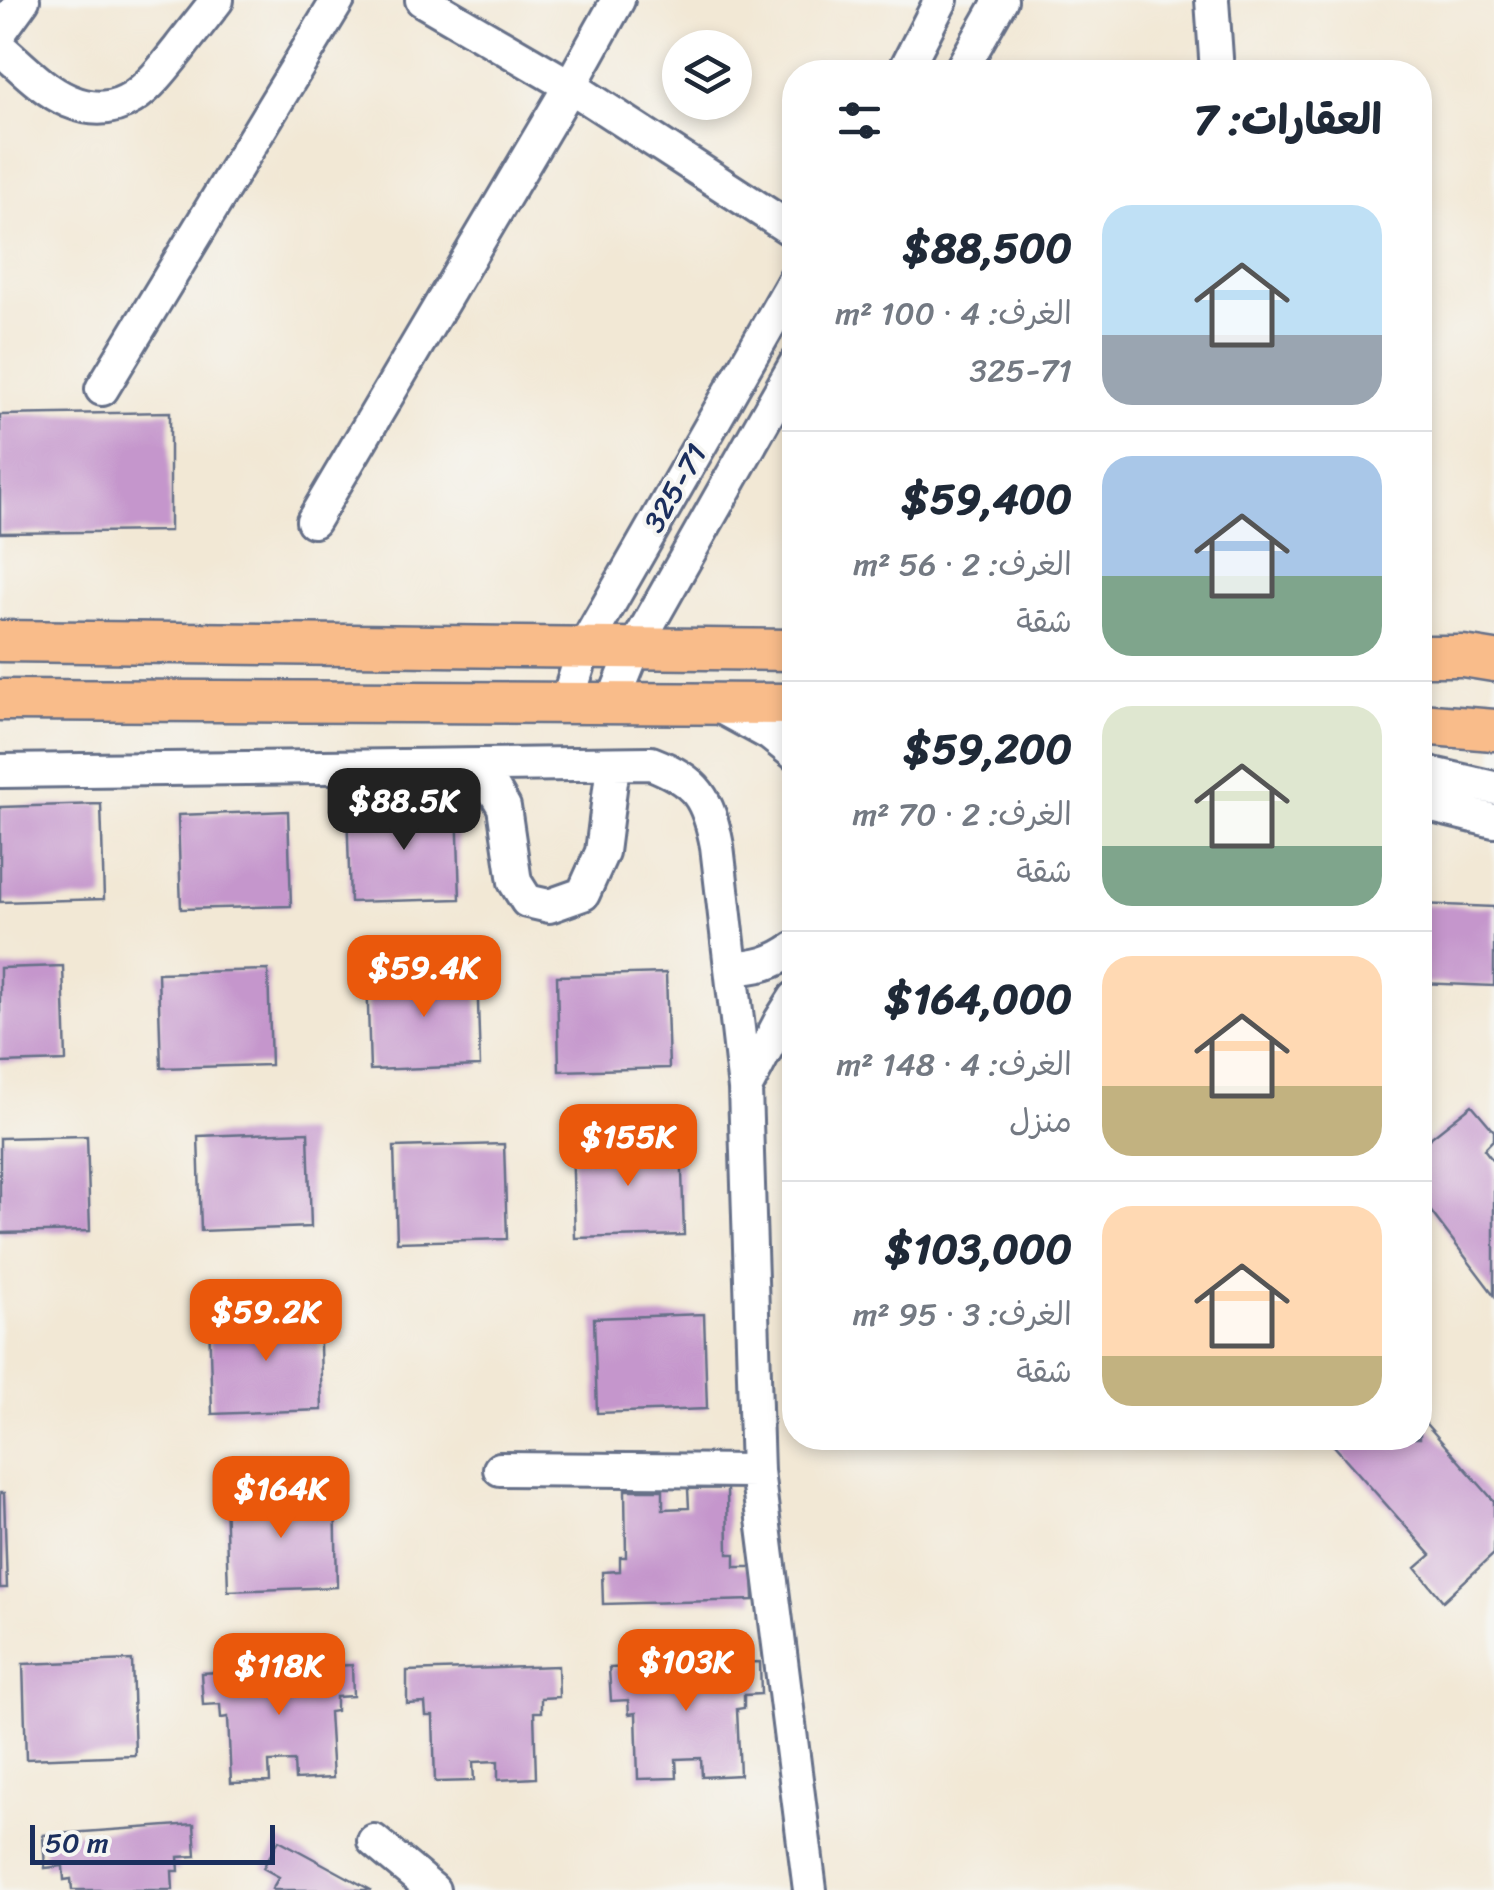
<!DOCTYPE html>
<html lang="ar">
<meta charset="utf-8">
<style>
:root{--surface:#fff;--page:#f2f2f3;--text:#1f2937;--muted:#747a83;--line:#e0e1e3;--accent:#ea580c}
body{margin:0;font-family:Sriracha,"Playpen Sans Arabic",sans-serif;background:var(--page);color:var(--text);direction:rtl;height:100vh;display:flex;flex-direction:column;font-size:38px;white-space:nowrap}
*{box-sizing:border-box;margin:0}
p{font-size:32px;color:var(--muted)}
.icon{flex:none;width:55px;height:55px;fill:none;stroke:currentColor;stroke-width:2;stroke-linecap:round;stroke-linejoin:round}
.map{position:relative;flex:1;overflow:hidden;direction:ltr}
.details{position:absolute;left:782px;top:60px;width:650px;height:1390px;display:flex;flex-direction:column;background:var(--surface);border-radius:40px;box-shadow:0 5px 15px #0003;direction:rtl}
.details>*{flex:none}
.tools{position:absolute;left:662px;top:30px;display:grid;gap:20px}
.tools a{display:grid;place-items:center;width:90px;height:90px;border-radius:50%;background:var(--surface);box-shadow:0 5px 15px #0003;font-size:50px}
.scale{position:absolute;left:30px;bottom:25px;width:245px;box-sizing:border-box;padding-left:10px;border:5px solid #1b2f5e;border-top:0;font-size:28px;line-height:35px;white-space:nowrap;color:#1b2f5e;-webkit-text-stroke:8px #f6f6f2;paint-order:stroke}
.price{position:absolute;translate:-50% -85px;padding:0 22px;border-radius:20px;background:var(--accent);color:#fff;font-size:32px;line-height:65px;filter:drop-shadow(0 2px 5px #0008)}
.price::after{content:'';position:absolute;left:50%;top:60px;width:30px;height:22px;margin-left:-15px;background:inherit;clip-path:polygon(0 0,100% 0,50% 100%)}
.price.selected{background:#222;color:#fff}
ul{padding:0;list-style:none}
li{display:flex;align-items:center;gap:30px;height:250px;padding:0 50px}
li+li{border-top:2px solid var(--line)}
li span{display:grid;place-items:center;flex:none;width:280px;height:200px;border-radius:30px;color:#555}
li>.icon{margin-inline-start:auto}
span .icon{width:120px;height:120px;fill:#fffc;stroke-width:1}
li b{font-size:42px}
h2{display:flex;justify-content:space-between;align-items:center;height:120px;padding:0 50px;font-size:42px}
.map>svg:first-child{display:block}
.building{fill:#c596cc}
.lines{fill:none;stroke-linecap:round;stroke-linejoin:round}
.minor-casing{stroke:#667088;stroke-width:38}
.major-casing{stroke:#667088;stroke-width:45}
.minor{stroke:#fff;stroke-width:32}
.major{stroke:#f9bc8a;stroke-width:40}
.labels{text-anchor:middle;stroke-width:8;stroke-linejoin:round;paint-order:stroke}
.street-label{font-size:30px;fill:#1b2f5e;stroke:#f6f6f2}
</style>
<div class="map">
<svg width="1494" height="1890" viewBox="0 0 1494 1890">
<rect width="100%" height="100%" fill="#f6f6f2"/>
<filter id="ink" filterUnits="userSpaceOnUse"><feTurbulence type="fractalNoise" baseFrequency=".01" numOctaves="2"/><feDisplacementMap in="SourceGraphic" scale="20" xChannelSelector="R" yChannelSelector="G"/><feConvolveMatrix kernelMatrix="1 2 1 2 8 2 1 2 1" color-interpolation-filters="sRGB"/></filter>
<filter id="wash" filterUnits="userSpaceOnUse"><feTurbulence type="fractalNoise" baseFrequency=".0048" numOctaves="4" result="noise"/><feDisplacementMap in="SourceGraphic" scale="40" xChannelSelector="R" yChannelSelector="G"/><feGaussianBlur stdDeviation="2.25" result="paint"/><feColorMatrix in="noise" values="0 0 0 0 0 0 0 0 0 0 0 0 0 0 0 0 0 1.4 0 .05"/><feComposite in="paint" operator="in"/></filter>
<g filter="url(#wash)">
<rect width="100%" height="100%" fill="#f2e8d5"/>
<g id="blocks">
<!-- building -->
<path class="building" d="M 170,412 L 170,531 L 0,533 L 0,415 Z
M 101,804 L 104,899 L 0,902 L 0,807 Z
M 457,804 L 460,899 L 350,902 L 347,807 Z
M 288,811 L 291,906 L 181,909 L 178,815 Z
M 1420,904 L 1494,907 L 1494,986 L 1420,983 Z
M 63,966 L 66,1061 L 0,1063 L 0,968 Z
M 268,970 L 271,1065 L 161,1068 L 158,973 Z
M 477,971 L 480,1066 L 370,1070 L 367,975 Z
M 666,973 L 669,1068 L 559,1071 L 557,976 Z
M 1472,1105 L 1494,1131 L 1494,1139 L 1484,1149 L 1494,1162 L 1494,1295 L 1420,1197 L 1420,1146 Z
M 308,1132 L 311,1227 L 201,1231 L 198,1136 Z
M 87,1136 L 90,1231 L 0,1233 L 0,1138 Z
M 681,1140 L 684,1235 L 575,1238 L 572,1143 Z
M 504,1144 L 507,1239 L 397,1242 L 394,1147 Z
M 704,1314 L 707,1409 L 597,1413 L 594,1318 Z
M 319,1315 L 322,1410 L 212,1414 L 209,1319 Z
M 1420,1417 L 1494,1501 L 1494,1554 L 1443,1601 L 1416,1568 L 1431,1555 L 1327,1438 L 1420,1438 Z
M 727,1488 L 728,1554 L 735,1554 L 735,1567 L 753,1567 L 754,1600 L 603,1604 L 602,1572 L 620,1571 L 620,1557 L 626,1557 L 625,1490 L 663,1490 L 663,1509 L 689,1508 L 688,1489 Z
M 335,1492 L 337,1587 L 228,1591 L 225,1496 Z
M 0,1493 L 4,1493 L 7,1588 L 0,1588 Z
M 132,1660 L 135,1755 L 26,1759 L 23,1664 Z
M 760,1662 L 761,1694 L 744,1695 L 744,1708 L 737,1709 L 740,1775 L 702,1777 L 701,1758 L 676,1759 L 677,1778 L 638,1779 L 636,1713 L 629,1714 L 628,1700 L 611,1701 L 609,1668 Z
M 352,1665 L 353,1696 L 336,1697 L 336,1711 L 329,1712 L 333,1778 L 295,1780 L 294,1761 L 269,1762 L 270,1782 L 231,1783 L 228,1717 L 221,1718 L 220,1704 L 203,1705 L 201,1673 Z
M 558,1666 L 559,1697 L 541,1698 L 541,1712 L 534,1712 L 536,1778 L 498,1780 L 498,1761 L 473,1762 L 474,1781 L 435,1782 L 433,1716 L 426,1716 L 425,1703 L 407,1704 L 407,1671 Z
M 194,1824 L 196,1856 L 178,1857 L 179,1871 L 172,1871 L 173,1890 L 72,1890 L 71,1879 L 64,1880 L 63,1866 L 45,1868 L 43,1835 Z
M 279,1840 L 371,1890 L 274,1890 L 272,1889 L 279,1877 L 263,1868 Z"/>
</g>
</g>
<g filter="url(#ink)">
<use href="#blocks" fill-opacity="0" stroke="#667088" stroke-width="2.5"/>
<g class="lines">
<!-- minor casing -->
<g class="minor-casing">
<path id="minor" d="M 422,0 L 570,86 L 795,232
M 1212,0 L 1217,72
M 0,32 L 23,0
M 0,48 C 21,66 43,90 69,101 C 121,123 149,87 178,50 C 191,33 204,17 217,0
M 904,72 L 941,0
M 960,72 L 1001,0
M 102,389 L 338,0
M 313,521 L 570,86 L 618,0
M 567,702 L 584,648 L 795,279
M 613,702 L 635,648 L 795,365
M 715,704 L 770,734 L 795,754
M 476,766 L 490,783 L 504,807 L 515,882 L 527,901 L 549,906 L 583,894 L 602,852 L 613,765
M 0,771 L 651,763 C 697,781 708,798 717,846 L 745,1089 L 757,1471 L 810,1890
M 1420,771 L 1494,788
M 1420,803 L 1494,821
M 731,968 C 757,968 774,963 795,948
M 745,1089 L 781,1020 L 795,998
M 500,1469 L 757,1471
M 374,1841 L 433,1890"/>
</g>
<!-- major casing -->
<g class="major-casing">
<path id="major" d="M 0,641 L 795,650
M 1420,656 L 1463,656 L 1494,661
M 0,700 L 795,704
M 1420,724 L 1494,730"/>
</g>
<!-- minor -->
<use href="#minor" class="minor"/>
<!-- major -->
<use href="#major" class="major"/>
</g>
</g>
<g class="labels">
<!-- street labels -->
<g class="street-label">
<text transform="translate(675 488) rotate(-60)" y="10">325-71</text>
</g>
</g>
</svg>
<div class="tools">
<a><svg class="icon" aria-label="layers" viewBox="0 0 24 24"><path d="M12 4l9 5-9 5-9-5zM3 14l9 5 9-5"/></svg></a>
</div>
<div class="scale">50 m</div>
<b class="price selected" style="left:404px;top:853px">$88.5K</b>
<b class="price" style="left:424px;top:1020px">$59.4K</b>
<b class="price" style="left:628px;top:1189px">$155K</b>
<b class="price" style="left:266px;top:1364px">$59.2K</b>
<b class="price" style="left:281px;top:1541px">$164K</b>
<b class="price" style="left:686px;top:1714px">$103K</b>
<b class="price" style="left:279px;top:1718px">$118K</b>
<section class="details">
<h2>العقارات: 7<svg class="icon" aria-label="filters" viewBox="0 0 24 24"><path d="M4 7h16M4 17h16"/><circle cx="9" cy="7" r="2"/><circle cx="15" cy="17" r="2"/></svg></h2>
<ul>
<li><span style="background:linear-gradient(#bfe0f5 65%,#9aa5b1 0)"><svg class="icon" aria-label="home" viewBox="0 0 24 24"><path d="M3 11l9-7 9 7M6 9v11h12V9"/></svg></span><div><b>$88,500</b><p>الغرف: 4 · 100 m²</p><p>325-71</p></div></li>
<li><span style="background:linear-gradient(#a9c7e8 60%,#7fa58c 0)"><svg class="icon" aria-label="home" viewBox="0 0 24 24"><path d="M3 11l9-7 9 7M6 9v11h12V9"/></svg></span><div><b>$59,400</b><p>الغرف: 2 · 56 m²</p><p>شقة</p></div></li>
<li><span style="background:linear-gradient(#dfe7d0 70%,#7fa58c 0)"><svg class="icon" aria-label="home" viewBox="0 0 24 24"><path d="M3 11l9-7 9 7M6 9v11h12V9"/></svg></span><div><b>$59,200</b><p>الغرف: 2 · 70 m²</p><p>شقة</p></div></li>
<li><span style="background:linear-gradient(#ffd9b3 65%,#c2b280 0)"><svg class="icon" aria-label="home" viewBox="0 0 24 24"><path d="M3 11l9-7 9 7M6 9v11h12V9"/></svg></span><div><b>$164,000</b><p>الغرف: 4 · 148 m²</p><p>منزل</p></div></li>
<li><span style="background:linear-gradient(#ffd9b3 75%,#c2b280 0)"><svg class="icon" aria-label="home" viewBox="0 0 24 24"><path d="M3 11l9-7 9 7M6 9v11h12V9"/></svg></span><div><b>$103,000</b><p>الغرف: 3 · 95 m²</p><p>شقة</p></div></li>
</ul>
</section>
</div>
